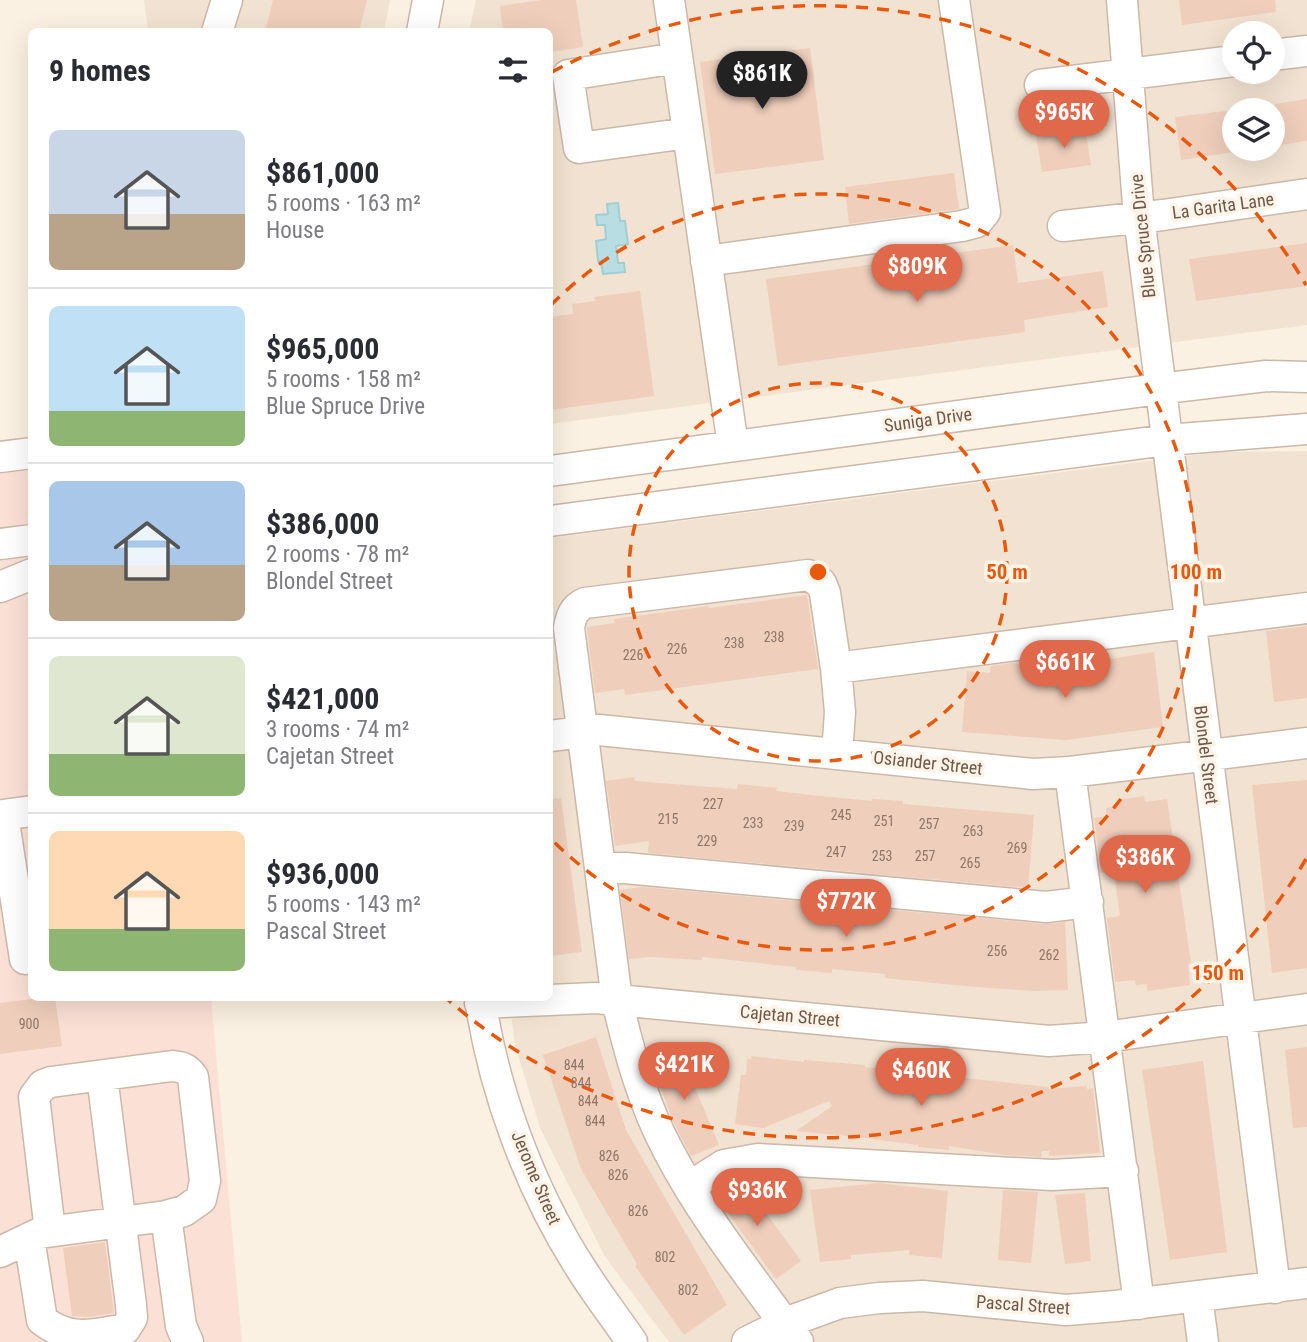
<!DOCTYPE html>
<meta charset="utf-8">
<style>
:root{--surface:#fff;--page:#f2f2f3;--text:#2b2b33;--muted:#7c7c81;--line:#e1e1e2;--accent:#e0694c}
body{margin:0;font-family:"Roboto Condensed",sans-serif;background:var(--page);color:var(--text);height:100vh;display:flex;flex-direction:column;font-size:26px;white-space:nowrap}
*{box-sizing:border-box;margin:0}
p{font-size:23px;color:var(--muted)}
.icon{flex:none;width:38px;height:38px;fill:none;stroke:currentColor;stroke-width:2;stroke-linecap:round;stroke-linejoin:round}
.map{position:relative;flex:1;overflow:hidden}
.details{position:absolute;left:28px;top:28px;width:525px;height:973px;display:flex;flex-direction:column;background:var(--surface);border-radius:10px;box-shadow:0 7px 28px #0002}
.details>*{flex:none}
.controls{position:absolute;left:1222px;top:21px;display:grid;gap:14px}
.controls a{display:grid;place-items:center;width:63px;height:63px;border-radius:50%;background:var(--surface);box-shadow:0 7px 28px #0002;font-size:35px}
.price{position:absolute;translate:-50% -60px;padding:0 16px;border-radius:24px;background:var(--accent);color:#fff;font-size:23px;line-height:46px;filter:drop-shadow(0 2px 4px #0008)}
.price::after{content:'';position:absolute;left:50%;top:42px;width:21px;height:16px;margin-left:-10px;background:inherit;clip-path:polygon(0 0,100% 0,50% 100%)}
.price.on{background:#222;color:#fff}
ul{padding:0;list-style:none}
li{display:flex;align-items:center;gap:21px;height:175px;padding:0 21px}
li+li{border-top:2px solid var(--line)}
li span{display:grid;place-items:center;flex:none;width:196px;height:140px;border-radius:10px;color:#555}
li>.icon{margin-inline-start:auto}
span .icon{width:84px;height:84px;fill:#fffc;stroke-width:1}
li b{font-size:30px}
h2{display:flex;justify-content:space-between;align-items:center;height:84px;padding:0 21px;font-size:30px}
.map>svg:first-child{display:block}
.residential{fill:#f2e2d1;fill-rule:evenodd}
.commercial{fill:#fbe0d6}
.water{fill:#b8dee3;stroke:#9fced4;stroke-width:2}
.building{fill:#efcebb}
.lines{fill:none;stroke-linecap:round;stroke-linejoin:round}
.minor-casing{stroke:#cbb8a9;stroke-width:33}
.minor{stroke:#fff;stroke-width:30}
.ring{fill:none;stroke:#e8590c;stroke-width:3.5;stroke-dasharray:12 9}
.labels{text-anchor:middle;stroke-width:7;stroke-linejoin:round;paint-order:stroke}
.number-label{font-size:14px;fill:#907566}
.street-label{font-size:18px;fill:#71574a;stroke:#fef5e8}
.centre{fill:#e8590c;stroke:#fef5e8;stroke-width:3.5}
.ring-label{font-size:21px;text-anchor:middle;font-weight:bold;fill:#e8590c;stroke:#fef5e8;stroke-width:7;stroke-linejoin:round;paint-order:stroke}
</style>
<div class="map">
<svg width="1307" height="1342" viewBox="0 0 1307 1342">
<rect width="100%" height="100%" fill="#fbf1e2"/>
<!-- residential -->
<path class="residential" d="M 144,0 L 390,0 L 384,32 L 148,31 Z
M 476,0 L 1307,0 L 1307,325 L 550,424 L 550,32 L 469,32 ZM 1234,33 L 1272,33 L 1272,72 L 1234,72 ZM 1234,110 L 1272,110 L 1272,149 L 1234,149 Z
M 1307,451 L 1307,1342 L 669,1342 L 605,1257 L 540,1128 L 515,1044 L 509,998 L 550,998 L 550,538 L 1219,452 Z"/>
<!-- commercial -->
<path class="commercial" d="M 0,446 L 31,465 L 32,998 L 211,998 L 242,1342 L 0,1342 Z"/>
<!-- water -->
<path class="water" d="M 618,203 L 620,221 L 625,221 L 628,244 L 616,246 L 618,263 L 624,263 L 625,272 L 603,274 L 601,261 L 598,261 L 596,241 L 606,239 L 605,225 L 597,225 L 596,215 L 608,214 L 607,204 Z"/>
<!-- building -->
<path class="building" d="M 273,0 L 367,0 L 359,32 L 265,32 Z
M 542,0 L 576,0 L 583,47 L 550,52 L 550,32 L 503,32 L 500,6 Z
M 1179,0 L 1275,0 L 1276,12 L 1182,25 Z
M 810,48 L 824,160 L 715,174 L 700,62 Z
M 1307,99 L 1307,141 L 1281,145 L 1275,104 Z
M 1234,110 L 1234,152 L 1181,160 L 1175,117 Z
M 1085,128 L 1091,165 L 1042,172 L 1036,135 Z
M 954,173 L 959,209 L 849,224 L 845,187 Z
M 1307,243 L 1307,286 L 1196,301 L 1189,259 Z
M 1013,245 L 1018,283 L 1103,271 L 1108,307 L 1024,320 L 1025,332 L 778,366 L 766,279 Z
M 640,291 L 654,396 L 550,410 L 550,317 L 573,314 L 572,304 L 595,301 L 594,297 Z
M 807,595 L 818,669 L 625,695 L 624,689 L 595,693 L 587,627 L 615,623 L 614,619 L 709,606 L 709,608 Z
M 1307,626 L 1307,698 L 1274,702 L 1266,631 Z
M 1154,652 L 1163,727 L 1066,740 L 962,732 L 967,671 L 990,673 L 991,666 L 1012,663 L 1037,665 L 1036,680 L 1086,674 L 1085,663 Z
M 634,777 L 635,781 L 737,789 L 738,784 L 777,788 L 776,791 L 811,795 L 872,801 L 872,799 L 903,801 L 903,804 L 1034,815 L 1028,888 L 648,853 L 649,841 L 615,846 L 606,781 Z
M 1307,780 L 1307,968 L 1272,973 L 1252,785 Z
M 1144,796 L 1145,802 L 1167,799 L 1191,963 L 1188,964 L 1190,985 L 1147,991 L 1147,984 L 1136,985 L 1135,980 L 1115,982 L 1107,918 L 1120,916 L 1114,872 L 1101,873 L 1094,818 L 1107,816 L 1106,808 L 1119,806 L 1118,800 Z
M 561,798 L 582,952 L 550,956 L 550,799 Z
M 642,887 L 1044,924 L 1065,922 L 1068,990 L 1033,991 L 963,986 L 885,978 L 885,974 L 832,969 L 832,973 L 796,970 L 796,967 L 702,957 L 702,960 L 650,957 L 629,959 L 620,890 Z
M 40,998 L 55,998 L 62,1046 L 0,1054 L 0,1003 Z
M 596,1037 L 626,1130 L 727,1305 L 684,1335 L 635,1266 L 637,1264 L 581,1169 L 543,1055 Z
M 678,1047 L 719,1145 L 691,1156 L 672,1119 L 650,1058 Z
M 1307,1047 L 1307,1127 L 1293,1128 L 1285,1050 Z
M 751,1056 L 804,1062 L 804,1060 L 865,1065 L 865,1067 L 1048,1087 L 1048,1089 L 1087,1086 L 1087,1089 L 1093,1088 L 1100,1153 L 1049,1156 L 1049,1151 L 1042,1151 L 1041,1157 L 1005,1155 L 949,1146 L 949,1150 L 918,1147 L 918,1145 L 858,1137 L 796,1131 L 832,1106 L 829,1101 L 763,1128 L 735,1124 L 741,1075 L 746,1075 L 747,1059 L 751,1059 Z
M 1203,1061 L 1227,1252 L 1170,1260 L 1142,1070 Z
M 742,1180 L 801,1261 L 776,1279 L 713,1193 L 730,1182 Z
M 879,1183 L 948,1191 L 942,1258 L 909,1255 L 910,1250 L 851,1255 L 851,1259 L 820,1262 L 810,1190 Z
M 1003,1190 L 1038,1192 L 1031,1263 L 998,1260 Z
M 1085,1193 L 1091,1261 L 1065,1264 L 1055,1195 Z
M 105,1242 L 114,1313 L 90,1317 L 72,1316 L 63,1248 Z"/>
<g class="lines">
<!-- minor casing -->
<g class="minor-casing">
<path id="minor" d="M 669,0 L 733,446
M 1122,0 L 1139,217 L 1275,1288
M 217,32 L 227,0
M 422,32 L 428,0
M 1272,55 L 1307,51
M 677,58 L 568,75 L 579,148 L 688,133
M 1040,85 L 1234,61
M 1063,226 L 1163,215 L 1307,194
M 706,261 L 962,226 L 977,222 L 985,212 L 954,0
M 0,457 L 32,453
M 550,471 L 1159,389 L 1266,376 L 1307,377
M 550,521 L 1167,440 L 1307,429
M 0,544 L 32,540
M 0,587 L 32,574
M 836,668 L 840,712 L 837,754
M 550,736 L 599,730 L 1033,774 L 1070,772 L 1307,743
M 1070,772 L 1139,1304
M 600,868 L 625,868 L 1046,907 L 1088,902
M 25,959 L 3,815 L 32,811
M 480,998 C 493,1089 530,1189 580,1267 C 596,1293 615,1317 632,1342
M 480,1003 L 596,998 L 1049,1041 L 1105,1037 L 1307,1009
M 689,1187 L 724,1165 L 758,1159 L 1052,1175 L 1123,1171
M 166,1216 L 181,1326 L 188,1342
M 29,1238 L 42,1320 C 70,1342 92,1335 125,1329 L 132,1318 L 131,1305 L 102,1076
M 0,1252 L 40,1233 L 166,1216 L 184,1211 L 201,1199 L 205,1181 L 193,1077 C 187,1068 182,1067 172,1066 L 51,1082 L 43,1085 L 34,1097 L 50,1231
M 1197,1297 L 1203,1342
M 747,1342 L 785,1323 L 840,1303 L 879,1298 L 923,1296 L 1066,1310 L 1116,1306 L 1307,1283
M 798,1342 C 754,1281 704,1219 669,1152 C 643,1104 629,1052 617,1000 L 569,628 C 571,616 574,608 585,603 L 808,575 L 821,583 L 825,593 L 836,668 L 1307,608"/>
</g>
<!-- minor -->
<use href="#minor" class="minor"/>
</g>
<!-- distance rings -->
<g class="ring">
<circle cx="818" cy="572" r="189"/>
<path d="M551 305A378 378 0 1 1 551 839"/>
<path d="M1306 859A566 566 0 0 1 447 999M552 72A566 566 0 0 1 1306 285"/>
</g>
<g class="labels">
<!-- number labels -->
<g class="number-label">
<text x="774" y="642">238</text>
<text x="734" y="648">238</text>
<text x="677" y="654">226</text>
<text x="633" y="660">226</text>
<text x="713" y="809">227</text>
<text x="841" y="820">245</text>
<text x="668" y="824">215</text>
<text x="884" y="826">251</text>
<text x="753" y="828">233</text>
<text x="929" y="829">257</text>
<text x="794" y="831">239</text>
<text x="973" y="836">263</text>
<text x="707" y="846">229</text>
<text x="1017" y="853">269</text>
<text x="836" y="857">247</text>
<text x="882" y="861">253</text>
<text x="925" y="861">257</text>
<text x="970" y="868">265</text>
<text x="997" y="956">256</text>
<text x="1049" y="960">262</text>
<text x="29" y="1029">900</text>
<text x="574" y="1070">844</text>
<text x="581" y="1088">844</text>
<text x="588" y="1106">844</text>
<text x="595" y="1126">844</text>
<text x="609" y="1161">826</text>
<text x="618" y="1180">826</text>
<text x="638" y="1216">826</text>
<text x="665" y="1262">802</text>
<text x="688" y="1295">802</text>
</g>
<!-- street labels -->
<g class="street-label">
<text transform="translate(1223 206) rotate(-8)" y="6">La Garita Lane</text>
<text transform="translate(1143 236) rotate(-96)" y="6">Blue Spruce Drive</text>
<text transform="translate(928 420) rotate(-8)" y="6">Suniga Drive</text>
<text transform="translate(1206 755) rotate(83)" y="6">Blondel Street</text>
<text transform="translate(928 763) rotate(6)" y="6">Osiander Street</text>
<text transform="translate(790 1016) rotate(5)" y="6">Cajetan Street</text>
<text transform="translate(536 1178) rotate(67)" y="6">Jerome Street</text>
<text transform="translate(1023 1305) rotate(4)" y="6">Pascal Street</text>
</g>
</g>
<circle cx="818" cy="572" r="10" class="centre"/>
<g class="ring-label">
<text x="1007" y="579">50 m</text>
<text x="1196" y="579">100 m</text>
<text x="1218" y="980">150 m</text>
</g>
</svg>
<div class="controls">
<a><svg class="icon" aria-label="locate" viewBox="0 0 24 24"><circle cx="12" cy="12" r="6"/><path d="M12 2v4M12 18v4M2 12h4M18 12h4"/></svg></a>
<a><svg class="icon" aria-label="layers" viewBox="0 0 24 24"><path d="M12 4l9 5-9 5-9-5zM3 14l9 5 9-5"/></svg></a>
</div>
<b class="price on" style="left:762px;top:111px">$861K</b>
<b class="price" style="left:1064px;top:150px">$965K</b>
<b class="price" style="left:917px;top:304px">$809K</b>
<b class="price" style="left:1065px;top:700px">$661K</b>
<b class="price" style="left:1145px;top:895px">$386K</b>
<b class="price" style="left:846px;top:939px">$772K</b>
<b class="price" style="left:684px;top:1102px">$421K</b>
<b class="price" style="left:921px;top:1108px">$460K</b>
<b class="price" style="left:757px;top:1228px">$936K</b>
<section class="details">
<h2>9 homes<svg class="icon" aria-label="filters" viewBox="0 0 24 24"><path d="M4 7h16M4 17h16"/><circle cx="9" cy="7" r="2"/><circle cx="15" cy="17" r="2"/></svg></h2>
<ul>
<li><span style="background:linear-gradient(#c9d6e8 60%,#b9a48a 0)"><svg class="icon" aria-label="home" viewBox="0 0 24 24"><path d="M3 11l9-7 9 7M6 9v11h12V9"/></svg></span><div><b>$861,000</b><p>5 rooms · 163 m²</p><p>House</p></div></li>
<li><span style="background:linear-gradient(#bfe0f5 75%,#8fb573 0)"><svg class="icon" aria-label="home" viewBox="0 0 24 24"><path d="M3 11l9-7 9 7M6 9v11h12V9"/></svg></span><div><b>$965,000</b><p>5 rooms · 158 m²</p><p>Blue Spruce Drive</p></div></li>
<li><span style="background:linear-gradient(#a9c7e8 60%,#b9a48a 0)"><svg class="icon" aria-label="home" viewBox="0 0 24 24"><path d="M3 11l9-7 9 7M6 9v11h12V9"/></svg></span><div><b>$386,000</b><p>2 rooms · 78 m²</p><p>Blondel Street</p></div></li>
<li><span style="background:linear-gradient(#dfe7d0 70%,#8fb573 0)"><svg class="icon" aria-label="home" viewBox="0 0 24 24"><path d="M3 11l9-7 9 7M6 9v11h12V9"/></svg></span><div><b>$421,000</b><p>3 rooms · 74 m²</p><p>Cajetan Street</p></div></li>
<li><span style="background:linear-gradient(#ffd9b3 70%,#8fb573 0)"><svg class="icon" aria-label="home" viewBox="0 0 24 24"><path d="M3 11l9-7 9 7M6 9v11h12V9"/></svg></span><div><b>$936,000</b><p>5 rooms · 143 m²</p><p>Pascal Street</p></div></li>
</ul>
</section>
</div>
